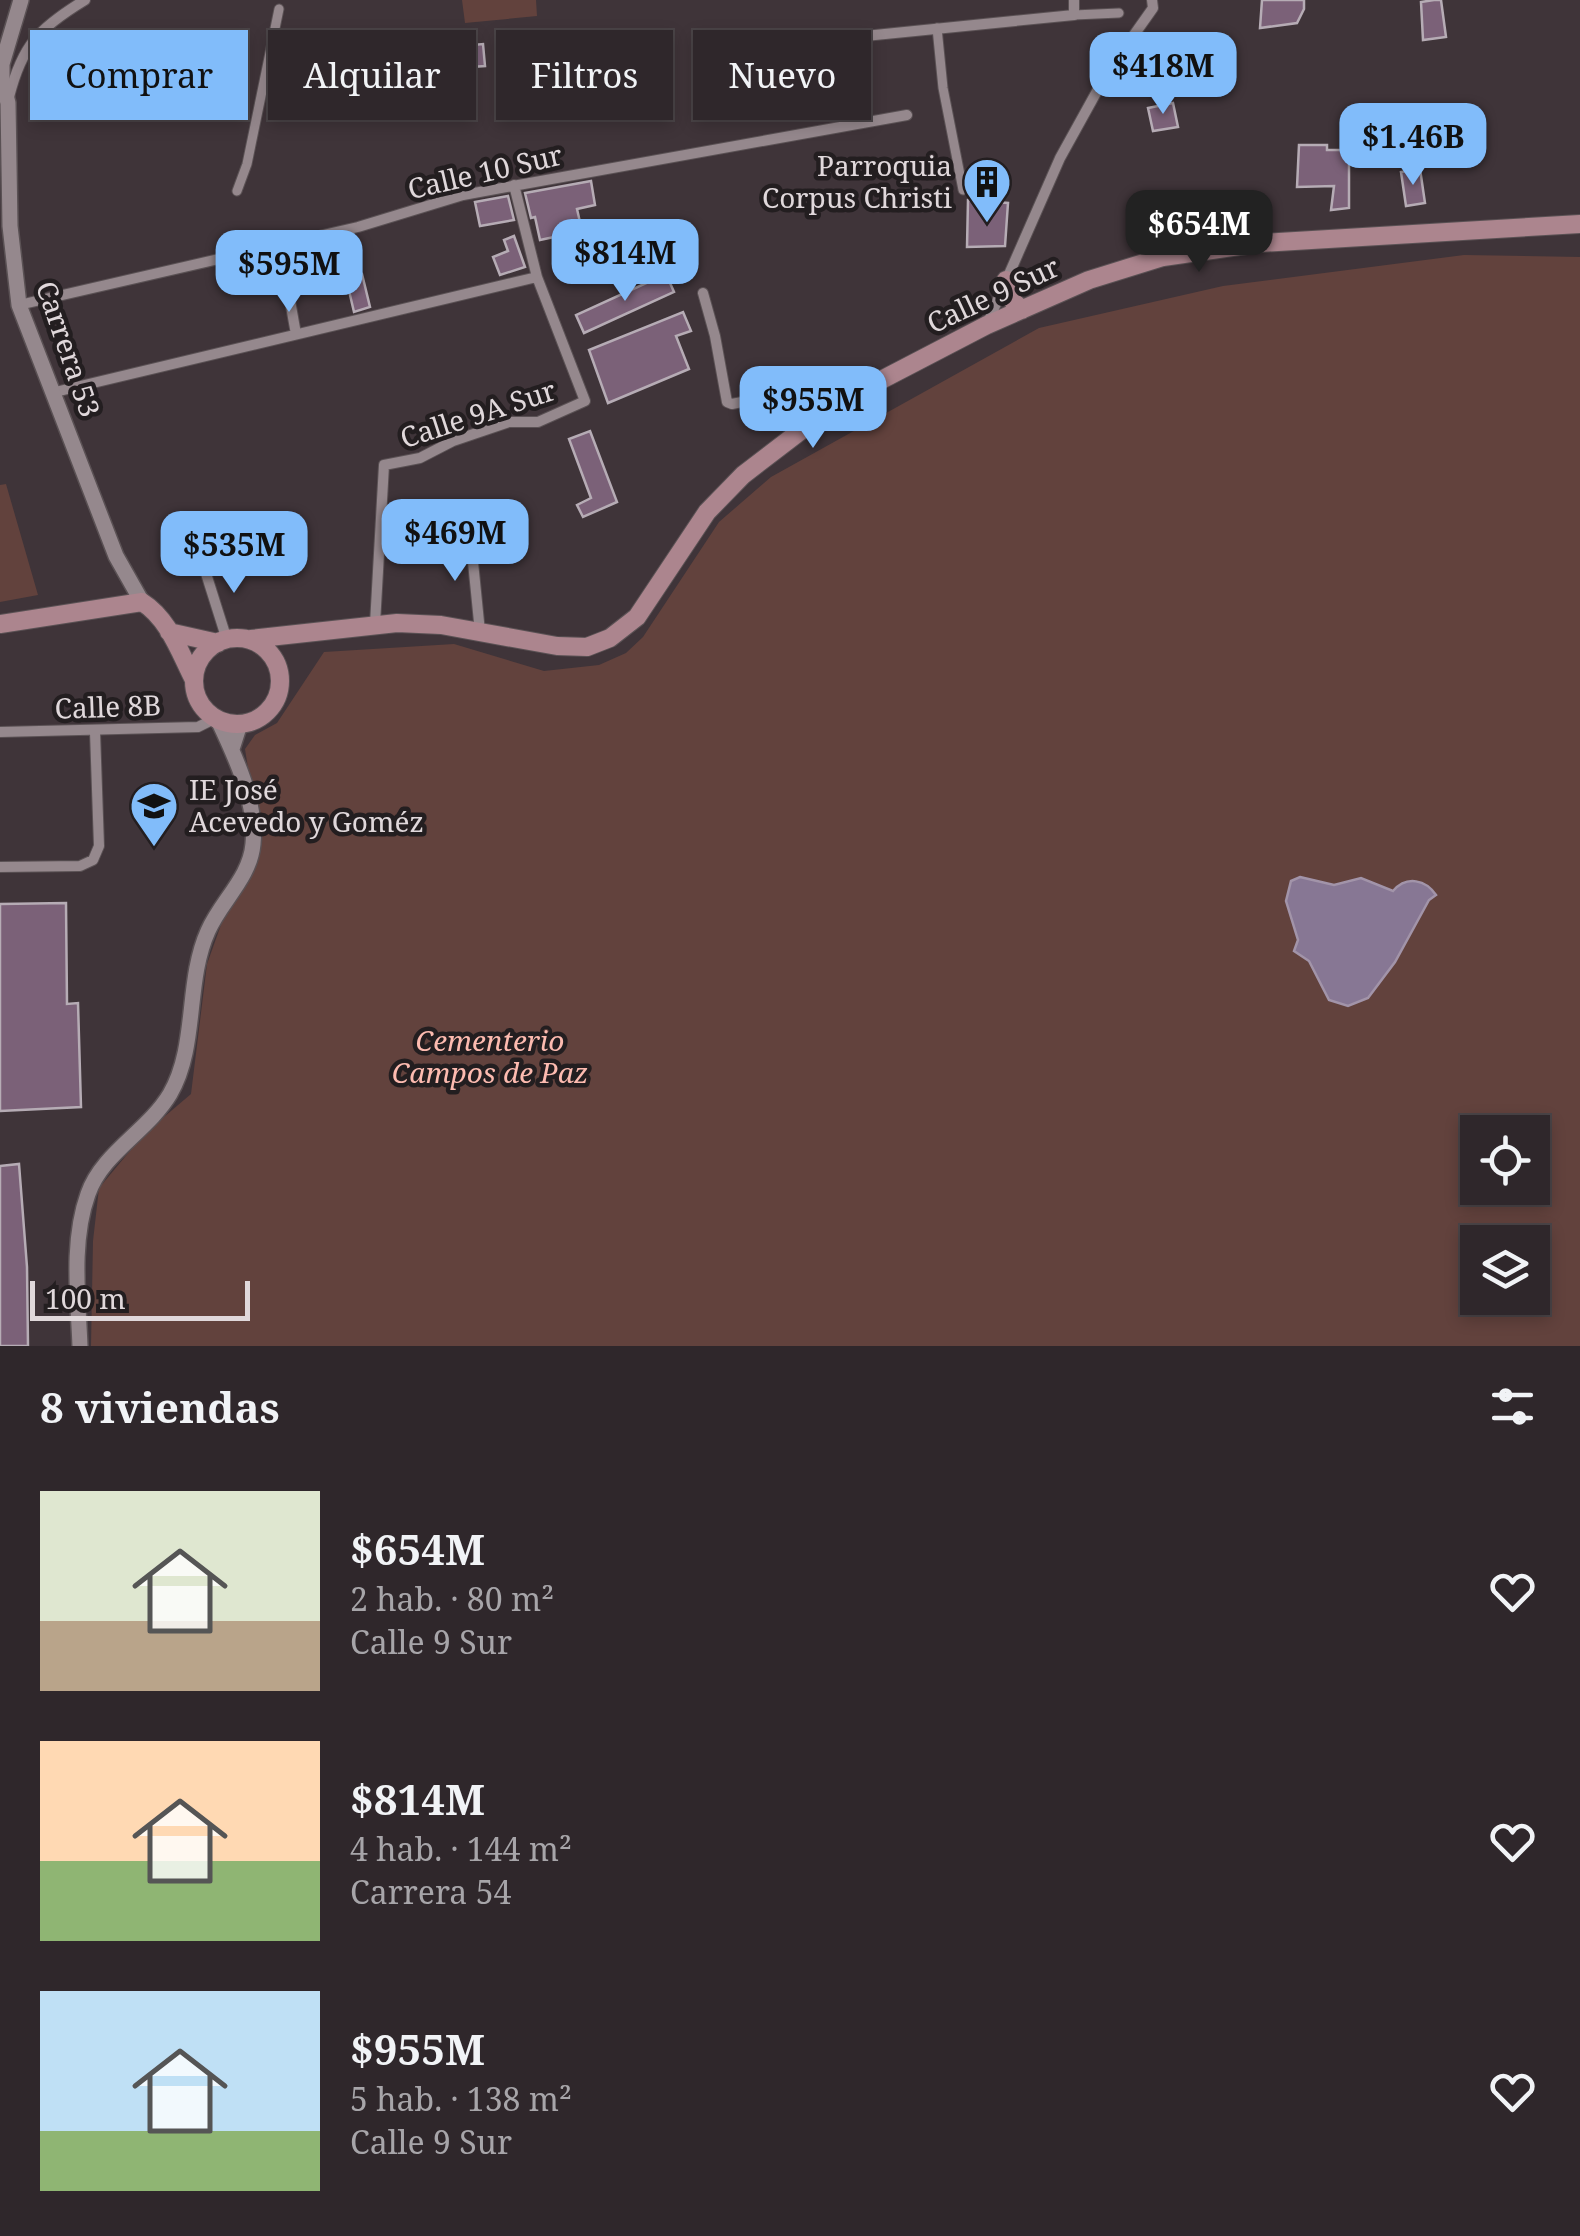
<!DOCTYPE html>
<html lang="es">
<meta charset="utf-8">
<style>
:root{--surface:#2f272b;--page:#372f33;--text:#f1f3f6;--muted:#a7a5a9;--line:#4a4447;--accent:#81bcfa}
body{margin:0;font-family:"Noto Serif",serif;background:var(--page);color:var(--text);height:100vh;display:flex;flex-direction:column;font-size:38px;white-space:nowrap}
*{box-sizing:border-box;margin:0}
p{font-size:32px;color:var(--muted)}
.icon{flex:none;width:55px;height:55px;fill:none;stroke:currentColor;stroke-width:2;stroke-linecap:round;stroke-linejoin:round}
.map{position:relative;height:1346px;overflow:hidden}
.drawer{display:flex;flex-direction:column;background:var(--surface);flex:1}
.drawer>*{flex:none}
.hud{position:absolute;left:30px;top:30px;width:1000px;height:90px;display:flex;gap:20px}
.controls{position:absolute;left:1460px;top:1115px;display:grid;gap:20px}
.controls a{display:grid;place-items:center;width:90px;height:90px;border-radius:0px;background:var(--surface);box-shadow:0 5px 15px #0003,0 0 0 2px var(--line);font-size:50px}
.scale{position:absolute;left:30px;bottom:25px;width:220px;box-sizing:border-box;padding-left:10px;border:5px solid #e0d8db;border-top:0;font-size:28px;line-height:35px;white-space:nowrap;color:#e0d8db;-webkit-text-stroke:8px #231e20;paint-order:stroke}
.price{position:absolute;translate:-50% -85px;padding:0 22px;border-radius:20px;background:var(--accent);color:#111;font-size:32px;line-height:65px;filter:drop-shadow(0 2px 5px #0008)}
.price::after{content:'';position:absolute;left:50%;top:60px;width:30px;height:22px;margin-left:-15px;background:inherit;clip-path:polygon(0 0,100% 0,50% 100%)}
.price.active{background:#222;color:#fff}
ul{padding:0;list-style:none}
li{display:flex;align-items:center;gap:30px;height:250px;padding:0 40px}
li span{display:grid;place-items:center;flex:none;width:280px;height:200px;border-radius:0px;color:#555}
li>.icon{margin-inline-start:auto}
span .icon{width:120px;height:120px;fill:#fffc;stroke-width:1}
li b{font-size:42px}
h2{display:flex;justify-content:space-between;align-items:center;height:120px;padding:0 40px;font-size:42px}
.tag{padding:0 35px;border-radius:0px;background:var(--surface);box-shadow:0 5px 15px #0003,0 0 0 2px var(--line);font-size:35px;line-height:90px}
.tag.active{background:var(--accent);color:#111}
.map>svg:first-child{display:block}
.green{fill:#62423d;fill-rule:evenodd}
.water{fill:#877794;stroke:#a294a9;stroke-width:2.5}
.building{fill:#7b6178;stroke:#b6acb5;stroke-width:2.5}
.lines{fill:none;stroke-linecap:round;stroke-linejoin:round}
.pedestrian-casing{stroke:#5a5154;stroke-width:11}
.minor-casing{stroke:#5a5154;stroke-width:12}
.tertiary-casing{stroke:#5a5154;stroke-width:18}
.secondary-casing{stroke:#5a5154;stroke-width:20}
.pedestrian{stroke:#95888d;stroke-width:9}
.minor{stroke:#95888d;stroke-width:10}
.tertiary{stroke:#95888d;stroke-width:15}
.secondary{stroke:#ac858e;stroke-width:18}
.labels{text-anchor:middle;stroke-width:9;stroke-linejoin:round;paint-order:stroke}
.poi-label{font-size:28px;fill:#e0d8db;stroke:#231e20;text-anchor:end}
.street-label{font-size:28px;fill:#e0d8db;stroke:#231e20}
.park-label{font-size:28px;font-style:italic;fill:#fdbbb0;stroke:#231e20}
</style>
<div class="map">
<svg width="1580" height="1346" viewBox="0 0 1580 1346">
<rect width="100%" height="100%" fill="#3f3439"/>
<!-- green -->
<path class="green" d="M 462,0 L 536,0 L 537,16 L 465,23 Z
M 1464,255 L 1580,257 L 1580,1346 L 91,1346 L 93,1241 L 99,1188 L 144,1134 L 191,1094 L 207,964 L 257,824 L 245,749 L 255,735 L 277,723 L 324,652 L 454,644 L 544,671 L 599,665 L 626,653 L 643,637 L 719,522 L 771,477 L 1039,328 L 1223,286 ZM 1478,1132 L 1532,1132 L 1532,1188 L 1478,1188 ZM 1478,1242 L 1532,1242 L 1532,1298 L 1478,1298 Z
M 6,484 L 38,595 L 0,602 L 0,485 Z"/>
<!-- water -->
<path class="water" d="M 1300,877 L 1334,885 L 1361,878 L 1393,891 C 1407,875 1426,880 1436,895 L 1429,900 L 1395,962 L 1368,998 L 1348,1006 L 1329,1000 L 1309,961 L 1294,951 L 1298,940 L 1286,901 L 1291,881 Z"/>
<!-- building -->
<path class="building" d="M 1262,0 L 1304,0 L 1304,9 L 1297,23 L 1260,28 Z
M 1434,0 L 1441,0 L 1446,37 L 1423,40 L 1421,2 Z
M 483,44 L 485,66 L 441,69 L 439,48 Z
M 1173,103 L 1178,127 L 1153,131 L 1148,108 Z
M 1299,145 L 1327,145 L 1327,150 L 1349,150 L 1349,208 L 1331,210 L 1334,186 L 1297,187 Z
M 1420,169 L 1425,203 L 1406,206 L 1401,172 Z
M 591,181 L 595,205 L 577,209 L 582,231 L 540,240 L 535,217 L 531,218 L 525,193 Z
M 508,196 L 514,220 L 480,226 L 475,202 Z
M 968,200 L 1008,203 L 1005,246 L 967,247 Z
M 514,236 L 525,267 L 500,275 L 493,257 L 508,251 L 504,240 Z
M 362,274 L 370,307 L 354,312 L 346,278 Z
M 666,274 L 674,292 L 584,333 L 576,315 Z
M 683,312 L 691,331 L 676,336 L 689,369 L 608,403 L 589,350 Z
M 590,431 L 617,502 L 583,517 L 577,505 L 591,498 L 569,439 Z
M 66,903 L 67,1004 L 78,1003 L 81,1107 L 0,1111 L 0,904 Z
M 19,1164 L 27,1267 L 28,1346 L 0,1346 L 0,1166 Z"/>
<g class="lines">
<!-- pedestrian casing -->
<g class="pedestrian-casing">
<path id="pedestrian" d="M 1074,15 L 1119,13
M 937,28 L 943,88 L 963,190
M 60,48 L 208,78
M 237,191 L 247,164 L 279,9"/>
</g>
<!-- minor casing -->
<g class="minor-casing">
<path id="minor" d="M 855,37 L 860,123
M 756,43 L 855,37 L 1074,15 L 1074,0
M 9,97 C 22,45 39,28 85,0
M 280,245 L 296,334
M 703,293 L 715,336 L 727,402 L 732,404 L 811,388 L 837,403
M 19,305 L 358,227 L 463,195 L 907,115
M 988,322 L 1060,158 L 1107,73 L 1153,8 L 1152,0
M 51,393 L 537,277
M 470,532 L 480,632
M 203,564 L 227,640
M 375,624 L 384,465 L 420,458 L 453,441 L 509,422 L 538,422 L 585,401 L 537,277 L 514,185
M 0,732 L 198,727 L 216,718
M 0,867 L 80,866 L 93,860 L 99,846 L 95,732"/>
</g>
<!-- tertiary casing -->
<g class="tertiary-casing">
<path id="tertiary" d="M 21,0 L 2,64 L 2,80 L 8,103 L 10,226 L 19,305 L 116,556 L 142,602
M 232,749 L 240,724
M 80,1346 C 78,1297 71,1241 88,1194 C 102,1153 148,1131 170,1094 C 198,1046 185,982 208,931 C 221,901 250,878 253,844 C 257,802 235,756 218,720"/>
</g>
<!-- secondary casing -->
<g class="secondary-casing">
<path id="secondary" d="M 1006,280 L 1012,300 L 1022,310
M 0,624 L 142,602 C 169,619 180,653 194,680
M 169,632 L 218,643
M194 681a43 43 0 1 1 86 0a43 43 0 1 1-86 0Z
M 251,639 L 397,623 L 441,625 L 557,646 L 587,647 L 610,638 L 637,617 L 707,512 L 743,475 L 837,403 L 987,325 L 1089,280 L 1163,257 L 1261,243 L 1580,224"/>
</g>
<!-- pedestrian -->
<use href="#pedestrian" class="pedestrian"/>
<!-- minor -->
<use href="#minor" class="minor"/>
<!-- tertiary -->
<use href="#tertiary" class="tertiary"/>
<!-- secondary -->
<use href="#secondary" class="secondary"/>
</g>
<!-- icons -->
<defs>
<g id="building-pin" transform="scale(2.5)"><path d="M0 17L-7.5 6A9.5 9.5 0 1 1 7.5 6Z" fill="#81bcfa" stroke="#231e20"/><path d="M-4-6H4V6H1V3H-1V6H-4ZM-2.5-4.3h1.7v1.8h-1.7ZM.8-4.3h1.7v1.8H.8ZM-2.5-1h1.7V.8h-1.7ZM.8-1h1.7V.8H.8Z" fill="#111"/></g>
<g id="school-pin" transform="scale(2.5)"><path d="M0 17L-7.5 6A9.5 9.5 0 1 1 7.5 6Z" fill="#81bcfa" stroke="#231e20"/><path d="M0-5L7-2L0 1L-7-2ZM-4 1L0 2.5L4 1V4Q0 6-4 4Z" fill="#111"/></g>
</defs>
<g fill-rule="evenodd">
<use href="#building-pin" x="987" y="182"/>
<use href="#school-pin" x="154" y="806"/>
</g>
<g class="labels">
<!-- poi labels -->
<g class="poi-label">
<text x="952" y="176">Parroquia<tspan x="952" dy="32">Corpus Christi</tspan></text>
<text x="189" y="800" text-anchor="start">IE José<tspan x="189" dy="32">Acevedo y Goméz</tspan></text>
</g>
<!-- street labels -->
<g class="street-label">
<text transform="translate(485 172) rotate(-13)" y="10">Calle 10 Sur</text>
<text transform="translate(993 295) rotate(-25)" y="10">Calle 9 Sur</text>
<text transform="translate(68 349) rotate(71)" y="10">Carrera 53</text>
<text transform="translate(478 414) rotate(-18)" y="10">Calle 9A Sur</text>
<text transform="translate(108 707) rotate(-2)" y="10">Calle 8B</text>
</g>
<!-- park labels -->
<g class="park-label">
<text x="490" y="1051">Cementerio<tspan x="490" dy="32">Campos de Paz</tspan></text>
</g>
</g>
</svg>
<div class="controls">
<a><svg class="icon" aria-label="locate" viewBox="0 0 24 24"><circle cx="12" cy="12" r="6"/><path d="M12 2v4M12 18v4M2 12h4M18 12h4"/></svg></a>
<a><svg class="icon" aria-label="layers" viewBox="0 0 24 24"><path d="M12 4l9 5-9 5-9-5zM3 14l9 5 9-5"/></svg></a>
</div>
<div class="scale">100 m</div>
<b class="price" style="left:1163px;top:117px">$418M</b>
<b class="price" style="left:1413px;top:188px">$1.46B</b>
<b class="price active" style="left:1199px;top:275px">$654M</b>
<b class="price" style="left:625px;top:304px">$814M</b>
<b class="price" style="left:289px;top:315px">$595M</b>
<b class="price" style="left:813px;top:451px">$955M</b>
<b class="price" style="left:455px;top:584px">$469M</b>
<b class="price" style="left:234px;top:596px">$535M</b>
<div class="hud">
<a class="tag active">Comprar</a>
<a class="tag">Alquilar</a>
<a class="tag">Filtros</a>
<a class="tag">Nuevo</a>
</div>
</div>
<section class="drawer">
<h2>8 viviendas<svg class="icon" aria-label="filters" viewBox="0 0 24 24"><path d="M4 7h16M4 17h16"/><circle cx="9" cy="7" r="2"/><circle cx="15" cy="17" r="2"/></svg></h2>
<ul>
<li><span style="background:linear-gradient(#dfe7d0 65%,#b9a48a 0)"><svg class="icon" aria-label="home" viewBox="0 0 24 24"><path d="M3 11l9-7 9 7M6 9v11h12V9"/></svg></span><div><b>$654M</b><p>2 hab. · 80 m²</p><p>Calle 9 Sur</p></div><svg class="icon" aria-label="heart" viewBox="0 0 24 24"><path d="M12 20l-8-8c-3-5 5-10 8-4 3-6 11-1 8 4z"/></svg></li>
<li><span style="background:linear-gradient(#ffd9b3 60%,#8fb573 0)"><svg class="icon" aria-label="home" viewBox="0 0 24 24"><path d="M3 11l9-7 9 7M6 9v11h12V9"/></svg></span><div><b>$814M</b><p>4 hab. · 144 m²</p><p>Carrera 54</p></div><svg class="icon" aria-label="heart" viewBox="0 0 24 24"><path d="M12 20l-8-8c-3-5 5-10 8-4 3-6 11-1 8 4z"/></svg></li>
<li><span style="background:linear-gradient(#bfe0f5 70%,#8fb573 0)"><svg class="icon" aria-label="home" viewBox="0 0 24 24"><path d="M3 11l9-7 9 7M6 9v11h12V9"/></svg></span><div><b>$955M</b><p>5 hab. · 138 m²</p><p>Calle 9 Sur</p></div><svg class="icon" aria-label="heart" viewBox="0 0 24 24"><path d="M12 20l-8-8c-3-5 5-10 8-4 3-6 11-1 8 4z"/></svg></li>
</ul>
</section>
